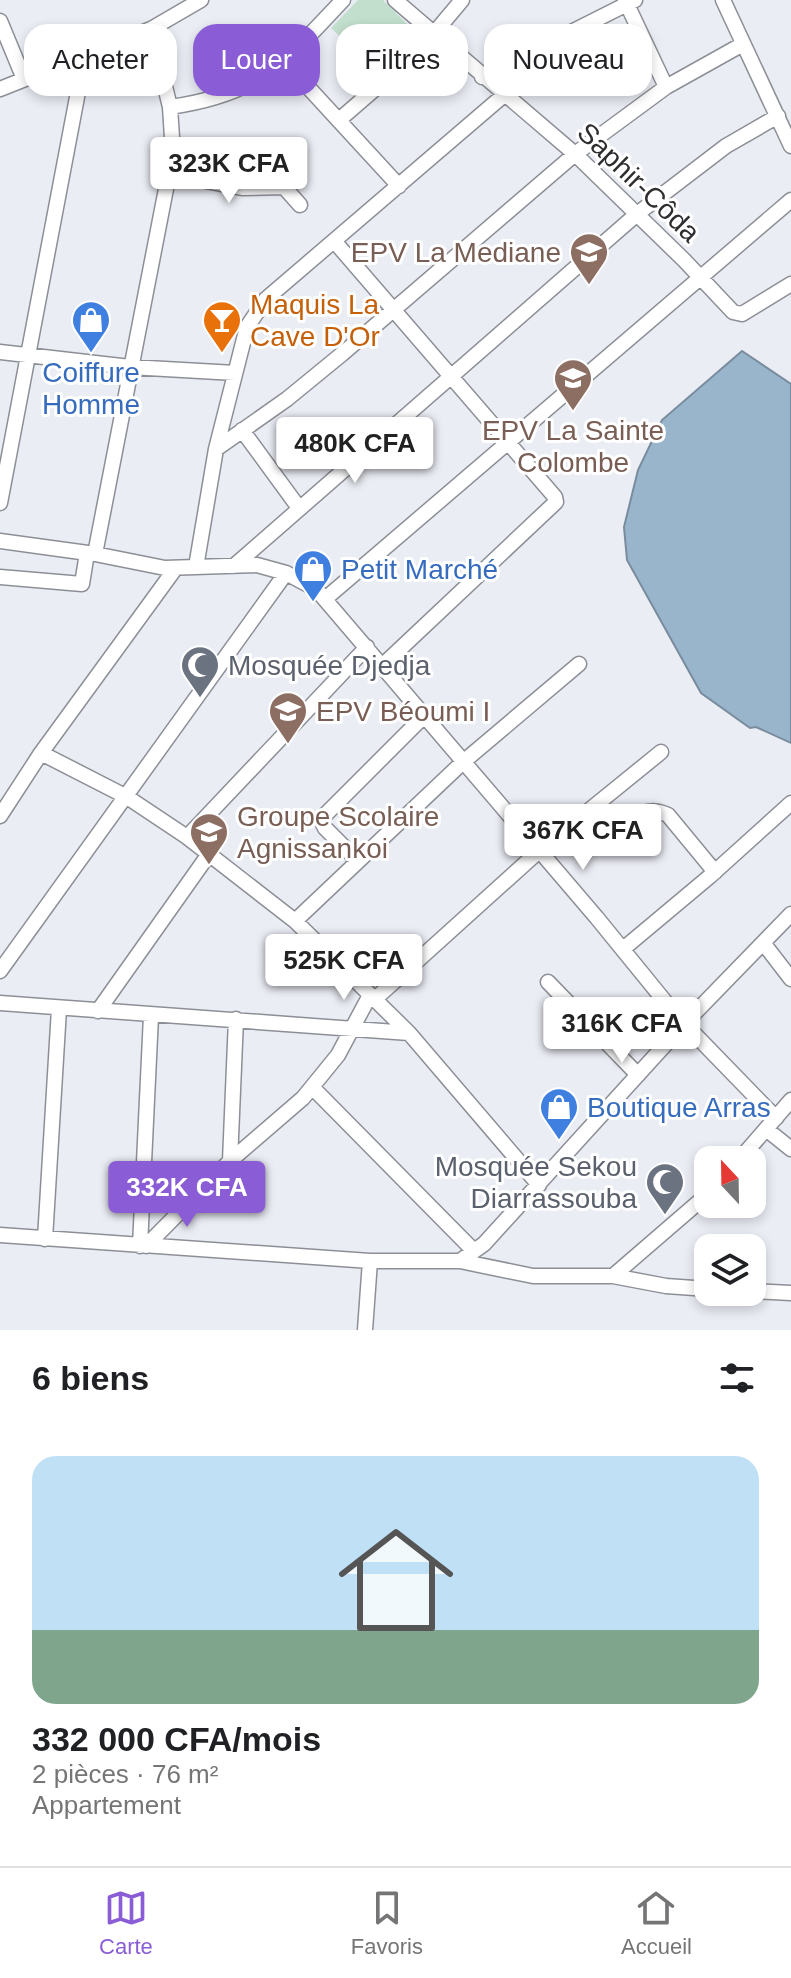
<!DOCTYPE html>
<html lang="fr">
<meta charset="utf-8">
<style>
:root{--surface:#fff;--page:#f6f6f6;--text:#202124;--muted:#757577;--line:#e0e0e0;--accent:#8a5dd7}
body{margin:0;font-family:Arial,sans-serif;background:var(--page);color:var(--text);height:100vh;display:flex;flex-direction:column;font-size:30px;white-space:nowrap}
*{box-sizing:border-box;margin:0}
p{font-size:26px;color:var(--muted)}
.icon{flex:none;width:44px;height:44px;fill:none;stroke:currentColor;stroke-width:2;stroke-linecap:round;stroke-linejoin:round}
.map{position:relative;height:1330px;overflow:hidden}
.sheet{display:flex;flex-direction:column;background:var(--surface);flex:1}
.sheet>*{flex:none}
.top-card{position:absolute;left:24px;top:24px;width:744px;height:72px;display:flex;gap:16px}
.needle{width:52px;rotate:338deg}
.buttons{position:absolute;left:694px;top:1146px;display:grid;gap:16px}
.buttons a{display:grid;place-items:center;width:72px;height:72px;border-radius:16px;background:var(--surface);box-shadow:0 4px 12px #0003;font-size:40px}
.price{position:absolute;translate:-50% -68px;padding:0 18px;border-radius:8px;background:#fff;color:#222;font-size:26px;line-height:52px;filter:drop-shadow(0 2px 4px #0008)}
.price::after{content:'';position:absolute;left:50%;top:48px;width:24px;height:18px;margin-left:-12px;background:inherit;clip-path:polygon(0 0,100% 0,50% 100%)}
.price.current{background:var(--accent);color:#fff}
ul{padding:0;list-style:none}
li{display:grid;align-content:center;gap:16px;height:424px;padding:0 32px}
li span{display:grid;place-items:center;height:248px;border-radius:24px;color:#555}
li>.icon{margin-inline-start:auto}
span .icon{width:144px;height:144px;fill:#fffc;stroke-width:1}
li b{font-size:34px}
h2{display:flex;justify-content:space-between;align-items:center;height:96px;padding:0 32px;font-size:34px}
.pill{padding:0 28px;border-radius:24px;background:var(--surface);box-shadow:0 4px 12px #0003;font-size:28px;line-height:72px}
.pill.current{background:var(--accent);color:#fff}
.tab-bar{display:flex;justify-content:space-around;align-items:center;height:112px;border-top:2px solid var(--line);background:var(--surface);font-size:22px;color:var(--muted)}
.tab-bar a{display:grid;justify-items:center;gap:4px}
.tab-bar .current{color:var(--accent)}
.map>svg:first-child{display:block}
.green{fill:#c2decc}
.water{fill:#99b5cb;stroke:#798c9d;stroke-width:2}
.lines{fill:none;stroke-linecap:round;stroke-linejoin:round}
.street-casing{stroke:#8d8f96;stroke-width:17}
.street{stroke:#fff;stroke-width:14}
.labels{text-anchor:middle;stroke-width:6;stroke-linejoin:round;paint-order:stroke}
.street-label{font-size:28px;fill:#2e2e31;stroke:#fff}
.education-label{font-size:28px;fill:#785e54;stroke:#fff;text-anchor:start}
.food-label{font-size:28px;fill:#c56008;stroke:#fff;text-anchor:start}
.shop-label{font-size:28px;fill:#366cbe;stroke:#fff;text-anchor:start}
.worship-label{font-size:28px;fill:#5b616d;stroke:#fff;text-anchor:start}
</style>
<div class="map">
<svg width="791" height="1330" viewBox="0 0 791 1330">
<rect width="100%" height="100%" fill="#ebedf5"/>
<!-- green -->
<path class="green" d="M 358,0 L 383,0 L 407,24 L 368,63 L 331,28 Z"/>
<!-- water -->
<path class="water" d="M 742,351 L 791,384 L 791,743 L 756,727 L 750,728 L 701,693 L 627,560 L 624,527 L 638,470 L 662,420 Z"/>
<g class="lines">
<!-- street casing -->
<g class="street-casing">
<path id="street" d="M 395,0 L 575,154 L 684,260 L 733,312 L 742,314 L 791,284
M 625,0 L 666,87
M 723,0 L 791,146
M 0,21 L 24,79
M 284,61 L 399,186
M 482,77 L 635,0
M 0,89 L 151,29 L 201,0
M 170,107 C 261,94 283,63 343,0
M 339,120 L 421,49 L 462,0
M 169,177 L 190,178 L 242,188 L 284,187 L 300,205
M 335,242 L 555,497 L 556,502 L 383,665
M 0,352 L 130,367 L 235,373
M 242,430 L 299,508
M 216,449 L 287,399 L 342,354 L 575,154 L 666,87 L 743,44
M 0,503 L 85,55
M 0,541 L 95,554 L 165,568 L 257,565 L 286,573 L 316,589 L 597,918 L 676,1015 L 776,1118
M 95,554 L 173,153 L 170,107 L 151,29
M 234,566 L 637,214 L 726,146 L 778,116
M 196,567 L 216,449 L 247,327 L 266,299 L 504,95
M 0,577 L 82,584 L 87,553
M 325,599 L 791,200
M 41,753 L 127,797 L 187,837 L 295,921 L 409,1033 L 539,1185
M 0,816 L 41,753 L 175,569
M 636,816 C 647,810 656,810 668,815 L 715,872
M 187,837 L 367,647
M 358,861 L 325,828 L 322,822 L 323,817 L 424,716
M 295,921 L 463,762 L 579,664
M 764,944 L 791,979
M 623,949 L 709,877 L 791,803
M 0,971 L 286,573
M 548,982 L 638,1075
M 375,999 L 539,851 L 661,752
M 0,1003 L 409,1033
M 98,1011 L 209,854
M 312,1087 L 474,1251
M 766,1129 L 791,1149
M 739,1160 L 791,1100
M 230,1161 L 236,1019
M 0,1235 L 370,1261
M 45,1239 L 59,1009
M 140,1246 L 151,1016
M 146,1246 L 230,1161 L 303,1098 L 338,1055 L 370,995
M 460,1261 L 533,1276 L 613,1276 L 708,1194
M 613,1276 L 666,1286 L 708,1289
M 752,1291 L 791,1293
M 365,1330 L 370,1261 L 460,1261 L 484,1244 L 684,1024 L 791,914"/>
</g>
<!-- street -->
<use href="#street" class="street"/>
</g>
<!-- icons -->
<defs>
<g id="school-pin" transform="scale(2)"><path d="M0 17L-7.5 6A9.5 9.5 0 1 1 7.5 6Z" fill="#8d6e63" stroke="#fff"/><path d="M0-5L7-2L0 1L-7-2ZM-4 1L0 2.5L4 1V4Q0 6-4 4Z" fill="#fff"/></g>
<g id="shop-pin" transform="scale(2)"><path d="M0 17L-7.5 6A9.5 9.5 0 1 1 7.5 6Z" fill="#3f7fe0" stroke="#fff"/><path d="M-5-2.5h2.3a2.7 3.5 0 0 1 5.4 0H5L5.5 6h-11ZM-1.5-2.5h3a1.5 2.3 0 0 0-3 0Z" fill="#fff"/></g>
<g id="bar-pin" transform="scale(2)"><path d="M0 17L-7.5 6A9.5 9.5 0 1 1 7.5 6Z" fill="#e8710a" stroke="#fff"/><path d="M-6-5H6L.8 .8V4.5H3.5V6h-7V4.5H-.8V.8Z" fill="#fff"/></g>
<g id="mosque-pin" transform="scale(2)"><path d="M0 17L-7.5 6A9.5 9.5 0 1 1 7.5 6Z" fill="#6b7280" stroke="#fff"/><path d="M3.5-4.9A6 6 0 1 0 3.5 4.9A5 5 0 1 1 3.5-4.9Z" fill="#fff"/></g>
</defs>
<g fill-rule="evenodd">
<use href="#school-pin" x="589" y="252"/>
<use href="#shop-pin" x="91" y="320"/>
<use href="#bar-pin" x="222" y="320"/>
<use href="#school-pin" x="573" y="378"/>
<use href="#shop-pin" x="313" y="569"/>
<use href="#mosque-pin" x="200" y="665"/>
<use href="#school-pin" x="288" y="711"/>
<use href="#school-pin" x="209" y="832"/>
<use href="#shop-pin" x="559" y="1107"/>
<use href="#mosque-pin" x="665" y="1182"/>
</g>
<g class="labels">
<!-- street labels -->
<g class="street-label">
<text transform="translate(639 182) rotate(44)" y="10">Saphir-Côda</text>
</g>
<!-- education labels -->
<g class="education-label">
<text x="561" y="262" text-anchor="end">EPV La Mediane</text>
<text x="573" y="440" text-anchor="middle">EPV La Sainte<tspan x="573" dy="32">Colombe</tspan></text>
<text x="316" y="721">EPV Béoumi I</text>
<text x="237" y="826">Groupe Scolaire<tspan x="237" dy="32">Agnissankoi</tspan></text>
</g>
<!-- food labels -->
<g class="food-label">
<text x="250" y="314">Maquis La<tspan x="250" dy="32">Cave D'Or</tspan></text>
</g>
<!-- shop labels -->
<g class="shop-label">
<text x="91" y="382" text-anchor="middle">Coiffure<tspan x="91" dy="32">Homme</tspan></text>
<text x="341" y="579">Petit Marché</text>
<text x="587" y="1117">Boutique Arras</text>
</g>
<!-- worship labels -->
<g class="worship-label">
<text x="228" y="675">Mosquée Djedja</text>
<text x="637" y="1176" text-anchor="end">Mosquée Sekou<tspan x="637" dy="32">Diarrassouba</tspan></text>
</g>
</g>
</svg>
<div class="buttons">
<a><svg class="needle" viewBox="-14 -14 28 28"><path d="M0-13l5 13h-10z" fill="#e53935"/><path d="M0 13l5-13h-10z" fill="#757577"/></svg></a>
<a><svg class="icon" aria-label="layers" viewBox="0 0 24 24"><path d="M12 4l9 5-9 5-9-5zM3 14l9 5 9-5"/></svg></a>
</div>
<b class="price" style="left:229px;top:205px">323K CFA</b>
<b class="price" style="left:355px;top:485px">480K CFA</b>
<b class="price" style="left:583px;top:872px">367K CFA</b>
<b class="price" style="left:344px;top:1002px">525K CFA</b>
<b class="price" style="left:622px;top:1065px">316K CFA</b>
<b class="price current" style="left:187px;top:1229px">332K CFA</b>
<div class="top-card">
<a class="pill">Acheter</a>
<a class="pill current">Louer</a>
<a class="pill">Filtres</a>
<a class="pill">Nouveau</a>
</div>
</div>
<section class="sheet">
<h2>6 biens<svg class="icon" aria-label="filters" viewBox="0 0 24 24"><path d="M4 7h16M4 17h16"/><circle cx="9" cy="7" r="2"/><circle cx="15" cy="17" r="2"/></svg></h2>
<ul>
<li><span style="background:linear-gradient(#bfe0f5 70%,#7fa58c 0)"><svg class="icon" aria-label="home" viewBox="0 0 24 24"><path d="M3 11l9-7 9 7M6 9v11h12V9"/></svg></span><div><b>332 000 CFA/mois</b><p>2 pièces · 76 m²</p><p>Appartement</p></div></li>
</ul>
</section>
<nav class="tab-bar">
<a class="current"><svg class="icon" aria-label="map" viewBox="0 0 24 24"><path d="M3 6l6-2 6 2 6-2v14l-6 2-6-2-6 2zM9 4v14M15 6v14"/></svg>Carte</a>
<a><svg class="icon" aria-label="saved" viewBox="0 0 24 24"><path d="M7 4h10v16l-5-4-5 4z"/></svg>Favoris</a>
<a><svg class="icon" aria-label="home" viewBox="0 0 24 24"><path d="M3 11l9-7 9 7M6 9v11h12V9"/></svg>Accueil</a>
</nav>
